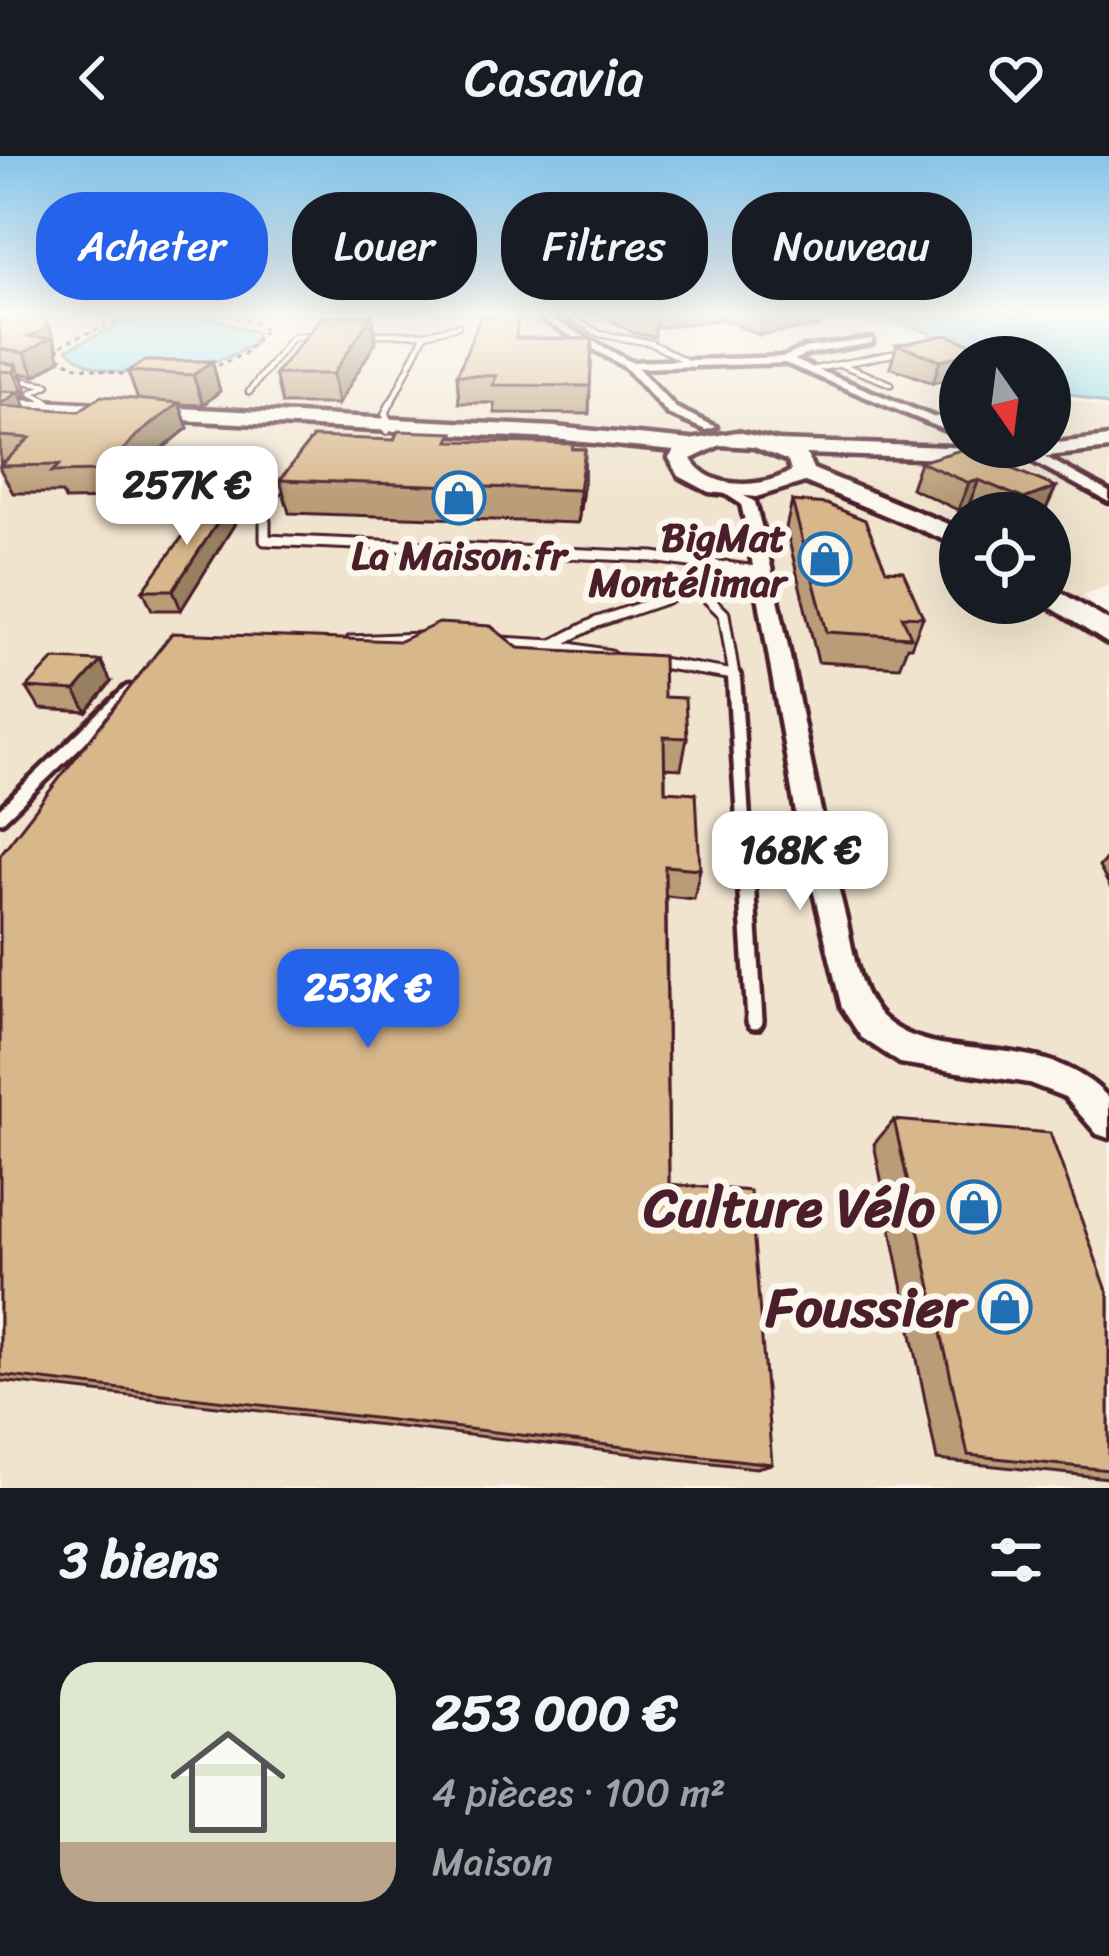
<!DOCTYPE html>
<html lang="fr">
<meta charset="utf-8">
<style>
:root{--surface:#171b24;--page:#242831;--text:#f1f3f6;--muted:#9ea1a6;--accent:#2563eb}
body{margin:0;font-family:Sriracha,sans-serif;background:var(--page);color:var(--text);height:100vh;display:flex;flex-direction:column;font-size:45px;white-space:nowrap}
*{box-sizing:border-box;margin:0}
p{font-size:39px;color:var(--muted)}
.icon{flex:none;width:66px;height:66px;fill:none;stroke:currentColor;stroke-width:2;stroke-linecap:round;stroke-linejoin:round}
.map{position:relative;height:1332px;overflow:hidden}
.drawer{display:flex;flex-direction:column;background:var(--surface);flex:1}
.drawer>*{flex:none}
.hud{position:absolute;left:36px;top:36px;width:1038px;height:108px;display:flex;gap:24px}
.needle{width:78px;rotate:166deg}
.tools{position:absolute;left:939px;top:180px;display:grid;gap:24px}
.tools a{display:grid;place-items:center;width:132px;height:132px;border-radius:50%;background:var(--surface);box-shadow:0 12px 48px #0002;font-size:60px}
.price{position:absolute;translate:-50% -102px;padding:0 27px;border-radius:24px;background:#fff;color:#222;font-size:39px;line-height:78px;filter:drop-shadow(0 3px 6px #0008)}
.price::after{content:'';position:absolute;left:50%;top:72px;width:36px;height:27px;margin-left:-18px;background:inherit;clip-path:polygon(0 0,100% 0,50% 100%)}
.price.on{background:var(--accent);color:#fff}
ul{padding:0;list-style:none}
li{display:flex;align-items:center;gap:36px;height:300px;padding:0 60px}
li span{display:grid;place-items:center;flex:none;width:336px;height:240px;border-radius:36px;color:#555}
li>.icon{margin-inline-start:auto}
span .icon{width:144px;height:144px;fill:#fffc;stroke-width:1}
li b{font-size:51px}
h2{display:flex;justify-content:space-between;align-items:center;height:144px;padding:0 60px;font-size:51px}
.tag{padding:0 42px;border-radius:48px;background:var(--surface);box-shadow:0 12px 48px #0002;font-size:42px;line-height:108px}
.tag.on{background:var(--accent);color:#fff}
header{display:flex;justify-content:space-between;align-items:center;height:156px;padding:0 60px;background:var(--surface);font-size:54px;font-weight:600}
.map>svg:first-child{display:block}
.built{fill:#f0e4cf;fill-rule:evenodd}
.water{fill:#8fdded;stroke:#73919f;stroke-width:3}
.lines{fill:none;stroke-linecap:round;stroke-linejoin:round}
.lane-far4-casing{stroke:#4a1f2b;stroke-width:9}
.lane-far3-casing{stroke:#4a1f2b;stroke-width:10}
.lane-far2-casing{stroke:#4a1f2b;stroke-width:15}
.lane-far1-casing{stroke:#4a1f2b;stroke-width:21}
.lane-casing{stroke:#4a1f2b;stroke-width:24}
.street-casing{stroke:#4a1f2b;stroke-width:9}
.secondary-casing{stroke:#4a1f2b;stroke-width:9}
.primary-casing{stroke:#4a1f2b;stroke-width:9}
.path{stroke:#4a1f2b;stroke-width:3;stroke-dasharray:4.5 4.5;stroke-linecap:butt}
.lane-far4{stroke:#fbf7ec;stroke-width:4.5}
.lane-far3{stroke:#fbf7ec;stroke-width:6}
.lane-far2{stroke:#fbf7ec;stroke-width:9}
.lane-far1{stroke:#fbf7ec;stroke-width:12}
.lane{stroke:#fbf7ec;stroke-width:15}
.street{fill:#fbf7ec;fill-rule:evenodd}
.secondary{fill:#fbf7ec;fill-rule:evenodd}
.primary{fill:#fbf7ec;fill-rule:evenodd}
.wall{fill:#ba9d78;stroke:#4a1f2b;stroke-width:3}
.shaded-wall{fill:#978061;stroke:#4a1f2b;stroke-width:3}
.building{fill:#d8b78b;stroke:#4a1f2b;stroke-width:3}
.labels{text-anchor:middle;stroke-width:12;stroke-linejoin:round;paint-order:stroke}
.far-poi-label{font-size:39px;font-weight:bold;fill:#4a1f2b;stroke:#fbf7ec;text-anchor:end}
.near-poi-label{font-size:54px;font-weight:bold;fill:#4a1f2b;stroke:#fbf7ec;text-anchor:end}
</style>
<header><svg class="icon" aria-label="back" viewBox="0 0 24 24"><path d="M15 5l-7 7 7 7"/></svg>Casavia<svg class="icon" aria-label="heart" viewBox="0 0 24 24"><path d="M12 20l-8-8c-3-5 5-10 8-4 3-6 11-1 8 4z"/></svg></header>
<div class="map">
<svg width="1109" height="1332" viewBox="0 0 1109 1332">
<rect width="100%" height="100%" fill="#fbf7ec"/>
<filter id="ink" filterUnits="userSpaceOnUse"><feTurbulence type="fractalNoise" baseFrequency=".00833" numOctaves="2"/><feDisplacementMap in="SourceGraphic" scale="24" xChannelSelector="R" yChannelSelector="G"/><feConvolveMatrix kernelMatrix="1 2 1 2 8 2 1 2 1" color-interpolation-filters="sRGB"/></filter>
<g filter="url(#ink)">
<!-- built -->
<path class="built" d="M 0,156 L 813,156 L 960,207 L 960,291 L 1050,291 L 1050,237 L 1109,255 L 1109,429 L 1083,439 L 1109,471 L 1109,1332 L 0,1332 ZM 960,357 L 1050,357 L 1050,447 L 960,447 Z"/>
<!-- water -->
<path class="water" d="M 866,156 L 1109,156 L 1109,250 L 1050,231 L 1050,201 L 984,201 L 953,185 Z
M 213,162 L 257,177 L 254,188 C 211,215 106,236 67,193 L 126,166 Z"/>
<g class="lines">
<!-- lane-far4 casing -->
<g class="lane-far4-casing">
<path id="lane-far4" d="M 560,156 L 600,178 L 651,187 L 693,209
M 361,178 L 425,178 L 390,249
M 425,178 L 458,170
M 842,209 L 891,228
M 815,213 L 908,195
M 0,221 L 48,229 L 31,237 L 49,246
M 249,236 L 292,181 L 323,178"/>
</g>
<!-- lane-far3 casing -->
<g class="lane-far3-casing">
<path id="lane-far3" d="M 936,264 L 960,259
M 387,275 L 391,270 L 385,258 L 391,246
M 265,368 L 265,358 L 287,320"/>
</g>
<!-- lane-far2 casing -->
<g class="lane-far2-casing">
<path id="lane-far2" d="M 265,365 L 265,384 L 653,401 L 763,416
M 351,485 L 421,482
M 501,486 L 552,489 L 597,466 L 697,432 L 726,410
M 553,489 L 610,499
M 648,505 L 734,519 L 724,458 L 697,432
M 734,519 L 734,524"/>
</g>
<!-- lane-far1 casing -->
<g class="lane-far1-casing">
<path id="lane-far1" d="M 734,521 L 747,726
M 0,660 L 129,536"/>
</g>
<!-- lane casing -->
<g class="lane-casing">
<path id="lane" d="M 746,723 L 755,865"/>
</g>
<!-- street casing -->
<g class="street-casing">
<path id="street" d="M 529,156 L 539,156 L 631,206 L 784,201 L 804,192 L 872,183 L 872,187 L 807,198 L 794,204 L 960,272 L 960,280 L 785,207 L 638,212 L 676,252 L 716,271 L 706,274 L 668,258 L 625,211 Z
M 1023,294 L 1033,294 L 1109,336 L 1109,346 L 1023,300 Z
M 720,326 L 755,346 C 791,482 810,623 845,759 C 853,792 857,836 882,861 C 939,915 1039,868 1109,942 L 1109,982 L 1097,978 L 1065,941 L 1029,927 L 900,907 L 861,881 L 842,852 L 799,675 L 746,370 L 741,348 L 713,330 Z"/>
</g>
<!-- secondary casing -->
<g class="secondary-casing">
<path id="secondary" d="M 1109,281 L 1109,293 L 1005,305 L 777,297 L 767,291 L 777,285 L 1005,293 Z"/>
</g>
<!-- primary casing -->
<g class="primary-casing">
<path id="primary" d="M 0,243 L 554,271 L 690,284 L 737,276 L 778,285 L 806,297 L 813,313 L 960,373 L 960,390 L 805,326 L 756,341 L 709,336 L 679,320 L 669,302 L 674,295 L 554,283 L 0,255 ZM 720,289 L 754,291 L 788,305 L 791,315 C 763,333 710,335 691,303 Z
M 1050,430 L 1109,465 L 1109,488 L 1044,447 L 1050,447 Z"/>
</g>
<!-- path -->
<path class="path" d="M 132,220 L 73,209 L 59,201 L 58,191 C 116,159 205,140 266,173 L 244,198 L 212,212"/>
<!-- lane-far4 -->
<use href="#lane-far4" class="lane-far4"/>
<!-- lane-far3 -->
<use href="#lane-far3" class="lane-far3"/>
<!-- lane-far2 -->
<use href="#lane-far2" class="lane-far2"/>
<!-- lane-far1 -->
<use href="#lane-far1" class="lane-far1"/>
<!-- lane -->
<use href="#lane" class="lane"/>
<!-- street -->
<use href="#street" class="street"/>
<!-- secondary -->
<use href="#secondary" class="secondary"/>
<!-- primary -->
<use href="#primary" class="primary"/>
</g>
<!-- wall -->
<path class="wall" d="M 0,156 L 49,171 L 58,193 L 56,194 L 60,204 L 35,220 L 20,217 L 26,232 L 25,240 L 20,240 L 26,252 L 79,255 L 138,244 L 128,215 L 212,205 L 220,235 L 203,249 L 179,248 L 188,272 L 147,305 L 115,343 L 65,344 L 62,337 L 13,337 L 0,313 L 0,308 L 3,305 L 0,305 Z
M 596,156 L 823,156 L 820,170 L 759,179 L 723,163 L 655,172 L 655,181 L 634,177 Z
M 372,159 L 376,186 L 338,248 L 282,248 L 275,218 Z
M 519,182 L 592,183 L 589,258 L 495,257 L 494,247 L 459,247 L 457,219 Z
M 897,189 L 989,194 L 987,201 L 960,201 L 933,227 L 890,211 Z
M 394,284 L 585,293 L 584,325 L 578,367 L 289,357 L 280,324 Z
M 920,306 L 1056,331 L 1044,357 L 982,357 L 968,351 L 958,354 L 911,332 Z
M 792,345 L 886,414 L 923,461 L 911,491 L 907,491 L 899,511 L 818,506 L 786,372 Z
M 231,346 L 237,364 L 181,454 L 152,454 L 143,434 Z
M 518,492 L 664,541 L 687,582 L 681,613 L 665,612 L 665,635 L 700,713 L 694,743 L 666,740 L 669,1028 L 772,1308 L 756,1312 L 0,1225 L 0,699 Z
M 111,526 L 87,556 L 40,553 L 27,532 Z
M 1109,699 L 1109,729 L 1099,711 Z
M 894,964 L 1109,1140 L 1109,1322 L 937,1304 L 874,988 Z"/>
<!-- shaded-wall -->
<path class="shaded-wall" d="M 657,156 L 724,156 L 723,163 L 655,172 Z
M 764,156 L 823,156 L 820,170 L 759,179 Z
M 372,159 L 376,186 L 338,248 L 333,218 Z
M 49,171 L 60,204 L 35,220 L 24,197 L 29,181 Z
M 989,194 L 987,201 L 960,201 L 960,220 L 933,227 L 940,204 Z
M 212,205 L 220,235 L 203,249 L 193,219 Z
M 16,209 L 26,232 L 25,240 L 14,216 Z
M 19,236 L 30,261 L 0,259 L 0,248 Z
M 179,247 L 188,272 L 147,305 L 115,343 L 103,315 L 137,279 Z
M 585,293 L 584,325 L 578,367 L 579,334 Z
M 979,324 L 968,351 L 958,354 L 969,327 Z
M 1056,331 L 1044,357 L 1018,357 L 1024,343 Z
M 231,346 L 237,364 L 181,454 L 173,434 Z
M 101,505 L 111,526 L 87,556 L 75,535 Z"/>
<!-- building -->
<path class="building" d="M 0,156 L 40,156 L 49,171 L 29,181 L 51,182 L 24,197 L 0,193 Z
M 372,159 L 333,218 L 275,218 L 323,160 Z
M 481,160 L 518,160 L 516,182 L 592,183 L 590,230 L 493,229 L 496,220 L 457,219 Z
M 946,179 L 989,194 L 940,204 L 897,189 Z
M 144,205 L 212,205 L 193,219 L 128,215 Z
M 0,206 L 16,209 L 14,216 L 0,215 Z
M 0,235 L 19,236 L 0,248 Z
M 101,240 L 179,247 L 137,279 L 103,315 L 52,316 L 59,309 L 0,310 L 30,282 L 0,280 L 0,250 L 79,255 Z
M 398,275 L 453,277 L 449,285 L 573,288 L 572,293 L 585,293 L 579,334 L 280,324 L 313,281 L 394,284 Z
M 964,293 L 1056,331 L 1024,343 L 979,324 L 969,327 L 920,306 Z
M 792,345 L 827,348 L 865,364 L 886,414 L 903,415 L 923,461 L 902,460 L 911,481 L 827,476 Z
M 208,346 L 231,346 L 173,434 L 143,434 Z
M 439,467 L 491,470 L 518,492 L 663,500 L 664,541 L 685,542 L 687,582 L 664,581 L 665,635 L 696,637 L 700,713 L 665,710 L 669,1028 L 750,1035 L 772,1308 L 0,1219 L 0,699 L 172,477 L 400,485 Z
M 54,503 L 101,505 L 75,535 L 27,532 Z
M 894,964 L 1050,977 L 1109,1140 L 1109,1314 L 968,1299 Z"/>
</g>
<!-- sky -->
<linearGradient id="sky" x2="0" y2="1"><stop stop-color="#84c4ea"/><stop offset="0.46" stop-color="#fdfbf6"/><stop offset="1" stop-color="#fdfbf6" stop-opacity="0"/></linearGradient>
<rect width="1109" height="342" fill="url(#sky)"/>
<!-- icons -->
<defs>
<g id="shop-ring" transform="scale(2.7)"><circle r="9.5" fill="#fbf7ec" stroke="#1f6fb2" stroke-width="1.5"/><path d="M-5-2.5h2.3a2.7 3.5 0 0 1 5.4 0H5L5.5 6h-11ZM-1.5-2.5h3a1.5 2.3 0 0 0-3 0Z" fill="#1f6fb2"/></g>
</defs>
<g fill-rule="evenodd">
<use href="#shop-ring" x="459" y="342"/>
<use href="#shop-ring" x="825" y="403"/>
<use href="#shop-ring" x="974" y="1051"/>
<use href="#shop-ring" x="1005" y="1151"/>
</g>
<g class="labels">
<!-- far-poi labels -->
<g class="far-poi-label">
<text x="786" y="395">BigMat<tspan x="786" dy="45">Montélimar</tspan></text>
<text x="459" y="413" text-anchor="middle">La Maison.fr</text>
</g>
<!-- near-poi labels -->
<g class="near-poi-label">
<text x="935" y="1070">Culture Vélo</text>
<text x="966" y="1170">Foussier</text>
</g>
</g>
</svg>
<div class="tools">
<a><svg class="needle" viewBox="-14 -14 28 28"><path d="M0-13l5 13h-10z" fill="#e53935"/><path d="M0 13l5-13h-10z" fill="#9ea1a6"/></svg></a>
<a><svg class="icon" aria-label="locate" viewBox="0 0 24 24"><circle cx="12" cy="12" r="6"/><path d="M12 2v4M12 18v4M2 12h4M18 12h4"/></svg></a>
</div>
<b class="price" style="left:187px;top:392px">257K €</b>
<b class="price" style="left:800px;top:757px">168K €</b>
<b class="price on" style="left:368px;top:895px">253K €</b>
<div class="hud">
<a class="tag on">Acheter</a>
<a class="tag">Louer</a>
<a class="tag">Filtres</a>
<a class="tag">Nouveau</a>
</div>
</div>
<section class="drawer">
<h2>3 biens<svg class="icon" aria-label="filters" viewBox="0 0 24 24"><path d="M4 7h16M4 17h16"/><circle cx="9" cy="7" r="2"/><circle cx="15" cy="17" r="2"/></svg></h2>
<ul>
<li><span style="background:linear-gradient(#dfe7d0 75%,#b9a48a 0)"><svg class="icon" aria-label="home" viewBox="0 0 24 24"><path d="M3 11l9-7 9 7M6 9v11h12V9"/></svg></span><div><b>253 000 €</b><p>4 pièces · 100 m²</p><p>Maison</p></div></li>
</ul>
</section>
